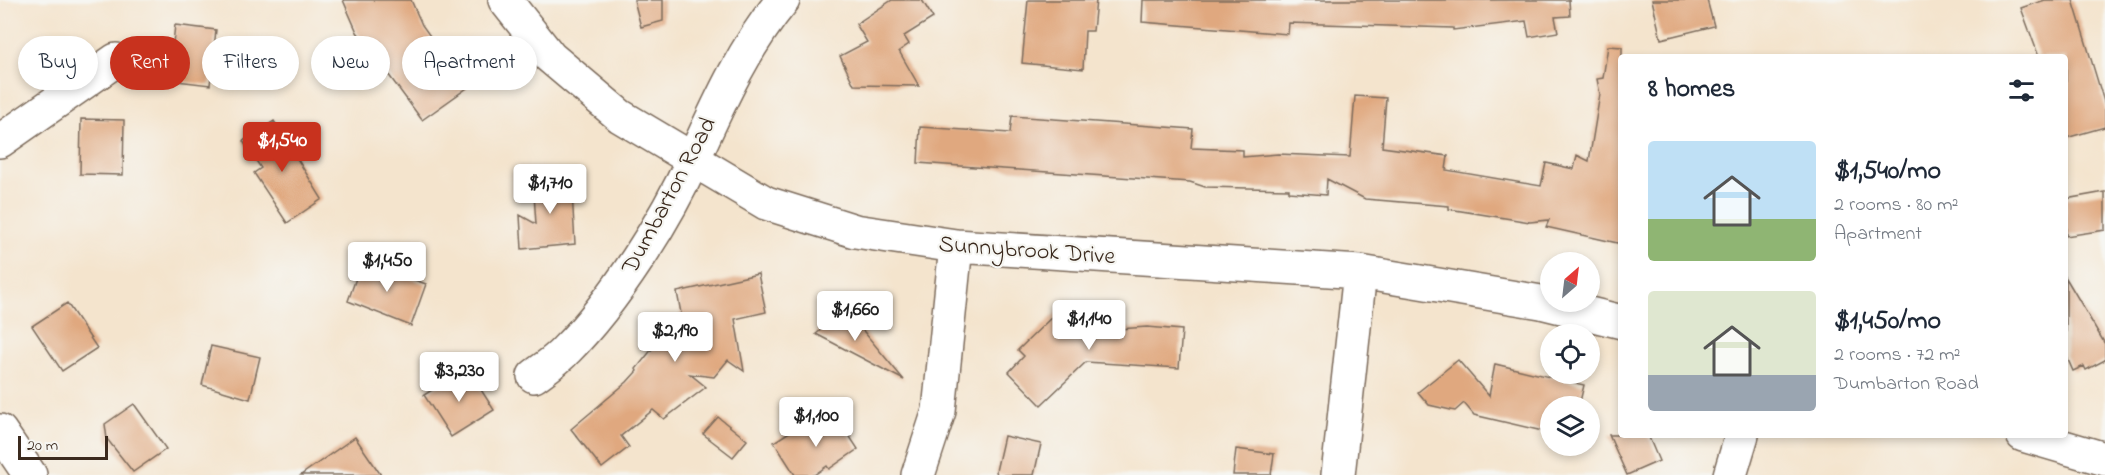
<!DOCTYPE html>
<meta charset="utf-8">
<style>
:root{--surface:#fff;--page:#f6f6f7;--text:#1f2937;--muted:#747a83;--accent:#c8321e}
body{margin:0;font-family:"Indie Flower",sans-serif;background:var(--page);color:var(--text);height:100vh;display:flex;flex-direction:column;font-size:22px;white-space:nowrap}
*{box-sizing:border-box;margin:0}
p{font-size:20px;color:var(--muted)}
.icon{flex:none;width:33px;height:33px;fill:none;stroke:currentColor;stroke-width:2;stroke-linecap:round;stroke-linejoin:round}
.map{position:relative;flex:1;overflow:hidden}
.details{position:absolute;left:1618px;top:54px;width:450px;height:384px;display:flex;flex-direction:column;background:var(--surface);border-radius:6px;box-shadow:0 3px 9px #0003}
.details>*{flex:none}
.hud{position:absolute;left:18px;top:36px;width:570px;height:54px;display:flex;gap:12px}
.needle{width:39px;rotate:28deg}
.buttons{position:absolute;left:1540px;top:252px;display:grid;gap:12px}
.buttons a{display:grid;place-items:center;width:60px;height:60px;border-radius:50%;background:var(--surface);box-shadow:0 3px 9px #0003;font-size:30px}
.scale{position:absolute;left:18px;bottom:15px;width:90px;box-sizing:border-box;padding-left:6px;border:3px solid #3b2a1e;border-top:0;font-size:16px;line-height:21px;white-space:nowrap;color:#3b2a1e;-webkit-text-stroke:4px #f6f6f2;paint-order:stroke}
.price{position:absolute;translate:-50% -51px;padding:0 14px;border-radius:6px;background:#fff;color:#222;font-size:20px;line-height:39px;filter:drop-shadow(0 2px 3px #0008)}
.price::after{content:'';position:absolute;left:50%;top:36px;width:18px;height:14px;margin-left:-9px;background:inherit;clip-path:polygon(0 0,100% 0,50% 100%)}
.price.selected{background:var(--accent);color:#fff}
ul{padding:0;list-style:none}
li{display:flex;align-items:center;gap:18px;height:150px;padding:0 30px}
li span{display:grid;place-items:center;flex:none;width:168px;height:120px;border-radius:6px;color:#555}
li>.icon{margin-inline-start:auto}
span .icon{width:72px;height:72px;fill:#fffc;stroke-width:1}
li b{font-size:26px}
h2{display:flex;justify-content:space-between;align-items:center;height:72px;padding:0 30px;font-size:26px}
.chip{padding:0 21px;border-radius:27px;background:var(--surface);box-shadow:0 3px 9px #0003;font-size:21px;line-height:54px}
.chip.selected{background:var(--accent);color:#fff}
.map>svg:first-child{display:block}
.building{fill:#e0a87f}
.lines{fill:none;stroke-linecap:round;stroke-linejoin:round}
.minor-casing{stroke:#7c6b5b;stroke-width:36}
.minor{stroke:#fff;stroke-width:33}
.labels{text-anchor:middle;stroke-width:4.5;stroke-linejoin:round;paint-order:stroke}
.street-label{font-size:24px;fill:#3b2a1e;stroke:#f6f6f2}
</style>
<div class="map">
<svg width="2105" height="475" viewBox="0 0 2105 475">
<rect width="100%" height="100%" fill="#f6f6f2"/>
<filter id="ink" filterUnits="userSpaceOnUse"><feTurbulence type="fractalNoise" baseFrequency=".0167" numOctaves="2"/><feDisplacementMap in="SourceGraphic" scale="12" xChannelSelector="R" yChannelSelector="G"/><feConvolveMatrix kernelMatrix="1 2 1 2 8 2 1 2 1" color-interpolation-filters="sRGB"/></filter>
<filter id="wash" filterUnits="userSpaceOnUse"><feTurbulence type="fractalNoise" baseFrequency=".008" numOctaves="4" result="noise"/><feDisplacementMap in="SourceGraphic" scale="24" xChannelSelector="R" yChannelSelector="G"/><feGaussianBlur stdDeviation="1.35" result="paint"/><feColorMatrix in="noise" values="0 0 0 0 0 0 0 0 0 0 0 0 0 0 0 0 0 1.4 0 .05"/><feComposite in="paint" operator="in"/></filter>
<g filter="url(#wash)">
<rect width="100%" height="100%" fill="#f4e4cd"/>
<g id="blocks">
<!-- building -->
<path class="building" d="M 343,0 L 411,0 L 422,25 L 467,88 L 422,120 L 357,32 Z
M 634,0 L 663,0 L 663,21 L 641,27 Z
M 892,0 L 922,0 L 933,18 L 904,36 L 909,44 L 899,51 L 919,86 L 854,85 L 840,56 L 867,42 L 856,24 Z
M 1028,0 L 1096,0 L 1093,31 L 1085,31 L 1083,69 L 1022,63 Z
M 1143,0 L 1569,0 L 1570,16 L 1555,17 L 1558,32 L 1529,37 L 1526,21 L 1453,30 L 1453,28 L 1289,23 L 1288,34 L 1142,22 Z
M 1652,0 L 1707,0 L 1714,26 L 1661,39 Z
M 2045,0 L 2073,0 L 2105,105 L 2105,127 L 2066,138 L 2066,57 L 2039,57 L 2021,8 Z
M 175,25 L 216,30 L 210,85 L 169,80 Z
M 1608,46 L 1622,47 L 1622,244 L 1546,227 L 1549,220 L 1530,222 L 1449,209 L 1449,206 L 1365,199 L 1327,179 L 1326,195 L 1289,192 L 1289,189 L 1205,187 L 1190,182 L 918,163 L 920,127 L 1010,133 L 1012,116 L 1193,129 L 1191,148 L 1243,150 L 1243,157 L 1278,154 L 1350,157 L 1355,96 L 1386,98 L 1382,147 L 1448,156 L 1446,170 L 1541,186 L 1546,163 L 1574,169 L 1577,155 L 1589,161 L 1600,94 L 1597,79 L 1603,78 Z
M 81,119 L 124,120 L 123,175 L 80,174 Z
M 274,121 L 322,199 L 287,223 L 254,173 L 261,168 L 243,141 Z
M 571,175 L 575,244 L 522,249 L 520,215 L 536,224 L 533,179 Z
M 2105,192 L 2105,230 L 2066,236 L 2066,199 Z
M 362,261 L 426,284 L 411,326 L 348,301 Z
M 758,274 L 766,312 L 735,319 L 744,371 L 728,360 L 714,377 L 690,374 L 706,387 L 664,419 L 653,410 L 621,436 L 629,447 L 602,468 L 571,429 L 627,382 L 637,371 L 636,369 L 681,313 L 677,292 Z
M 2066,278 L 2105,344 L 2105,360 L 2086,370 L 2084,366 L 2073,371 L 2066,355 Z
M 67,303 L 97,348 L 62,371 L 32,326 Z
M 844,311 L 853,323 L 855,321 L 904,380 L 816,334 Z
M 1057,312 L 1107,319 L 1105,330 L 1147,327 L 1182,330 L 1179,368 L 1086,362 L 1041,405 L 1009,372 L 1024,356 L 1018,350 Z
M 211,346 L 260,357 L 250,399 L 202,385 Z
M 1458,360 L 1489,396 L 1495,364 L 1584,385 L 1579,406 L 1551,406 L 1551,433 L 1474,415 L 1464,403 L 1455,411 L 1429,405 L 1418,392 Z
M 467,368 L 494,410 L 451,437 L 424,395 Z
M 134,404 L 166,449 L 133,472 L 107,439 L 105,424 Z
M 718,417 L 747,440 L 733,457 L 703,434 Z
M 837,417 L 858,449 L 829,469 L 827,466 L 814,475 L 795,475 L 774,442 L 803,423 L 810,434 Z
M 1609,435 L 1648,435 L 1659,461 L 1627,475 Z
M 1004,436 L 1041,444 L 1034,475 L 997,475 L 996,471 Z
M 355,437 L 381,475 L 301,475 Z
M 1236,449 L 1274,454 L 1271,475 L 1233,475 Z"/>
</g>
</g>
<g filter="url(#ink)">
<use href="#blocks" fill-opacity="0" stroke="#7c6b5b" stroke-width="1.5"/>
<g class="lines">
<!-- minor casing -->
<g class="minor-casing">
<path id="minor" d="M 505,0 L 550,57 L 620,116 L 766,203 L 855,231 L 956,246 L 1360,272 L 1541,302 L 1622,322
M 0,141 L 116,60
M 534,376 C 545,368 557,360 566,350 C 614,302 666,220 694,158 C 719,103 744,47 783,0
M 0,431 L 30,475
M 2023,435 L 2105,459
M 918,475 L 939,411 L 956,246
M 1338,475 L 1360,272
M 1730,475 L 1742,435"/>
</g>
<!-- minor -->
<use href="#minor" class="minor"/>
</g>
</g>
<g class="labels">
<!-- street labels -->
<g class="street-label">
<text transform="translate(668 195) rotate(-62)" y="8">Dumbarton Road</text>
<text transform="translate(1027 249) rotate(4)" y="8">Sunnybrook Drive</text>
</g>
</g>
</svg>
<div class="buttons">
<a><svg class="needle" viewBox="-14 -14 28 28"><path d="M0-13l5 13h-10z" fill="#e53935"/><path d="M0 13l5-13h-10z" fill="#747a83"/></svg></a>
<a><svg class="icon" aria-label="locate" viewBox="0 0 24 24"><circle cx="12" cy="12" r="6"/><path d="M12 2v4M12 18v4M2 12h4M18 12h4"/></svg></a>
<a><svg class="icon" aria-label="layers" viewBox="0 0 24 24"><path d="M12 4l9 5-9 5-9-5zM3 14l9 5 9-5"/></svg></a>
</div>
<div class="scale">20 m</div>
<b class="price selected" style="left:282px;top:173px">$1,540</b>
<b class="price" style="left:550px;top:215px">$1,710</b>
<b class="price" style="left:387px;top:293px">$1,450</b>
<b class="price" style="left:855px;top:342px">$1,660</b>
<b class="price" style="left:1089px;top:351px">$1,140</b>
<b class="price" style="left:675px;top:363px">$2,190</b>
<b class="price" style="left:459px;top:403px">$3,230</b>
<b class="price" style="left:816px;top:448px">$1,100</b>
<div class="hud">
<a class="chip">Buy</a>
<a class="chip selected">Rent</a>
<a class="chip">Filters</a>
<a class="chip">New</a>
<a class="chip">Apartment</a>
</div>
<section class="details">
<h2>8 homes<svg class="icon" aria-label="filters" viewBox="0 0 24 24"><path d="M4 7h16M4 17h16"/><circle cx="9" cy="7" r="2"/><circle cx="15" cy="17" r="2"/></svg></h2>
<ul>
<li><span style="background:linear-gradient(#bfe0f5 65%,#8fb573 0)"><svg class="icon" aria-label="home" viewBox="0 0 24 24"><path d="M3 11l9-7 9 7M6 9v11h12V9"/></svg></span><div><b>$1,540/mo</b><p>2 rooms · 80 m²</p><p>Apartment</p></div></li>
<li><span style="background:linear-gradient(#dfe7d0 70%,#9aa5b1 0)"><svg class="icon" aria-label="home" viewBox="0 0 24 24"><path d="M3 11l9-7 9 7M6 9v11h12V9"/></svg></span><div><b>$1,450/mo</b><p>2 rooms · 72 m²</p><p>Dumbarton Road</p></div></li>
</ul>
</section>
</div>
